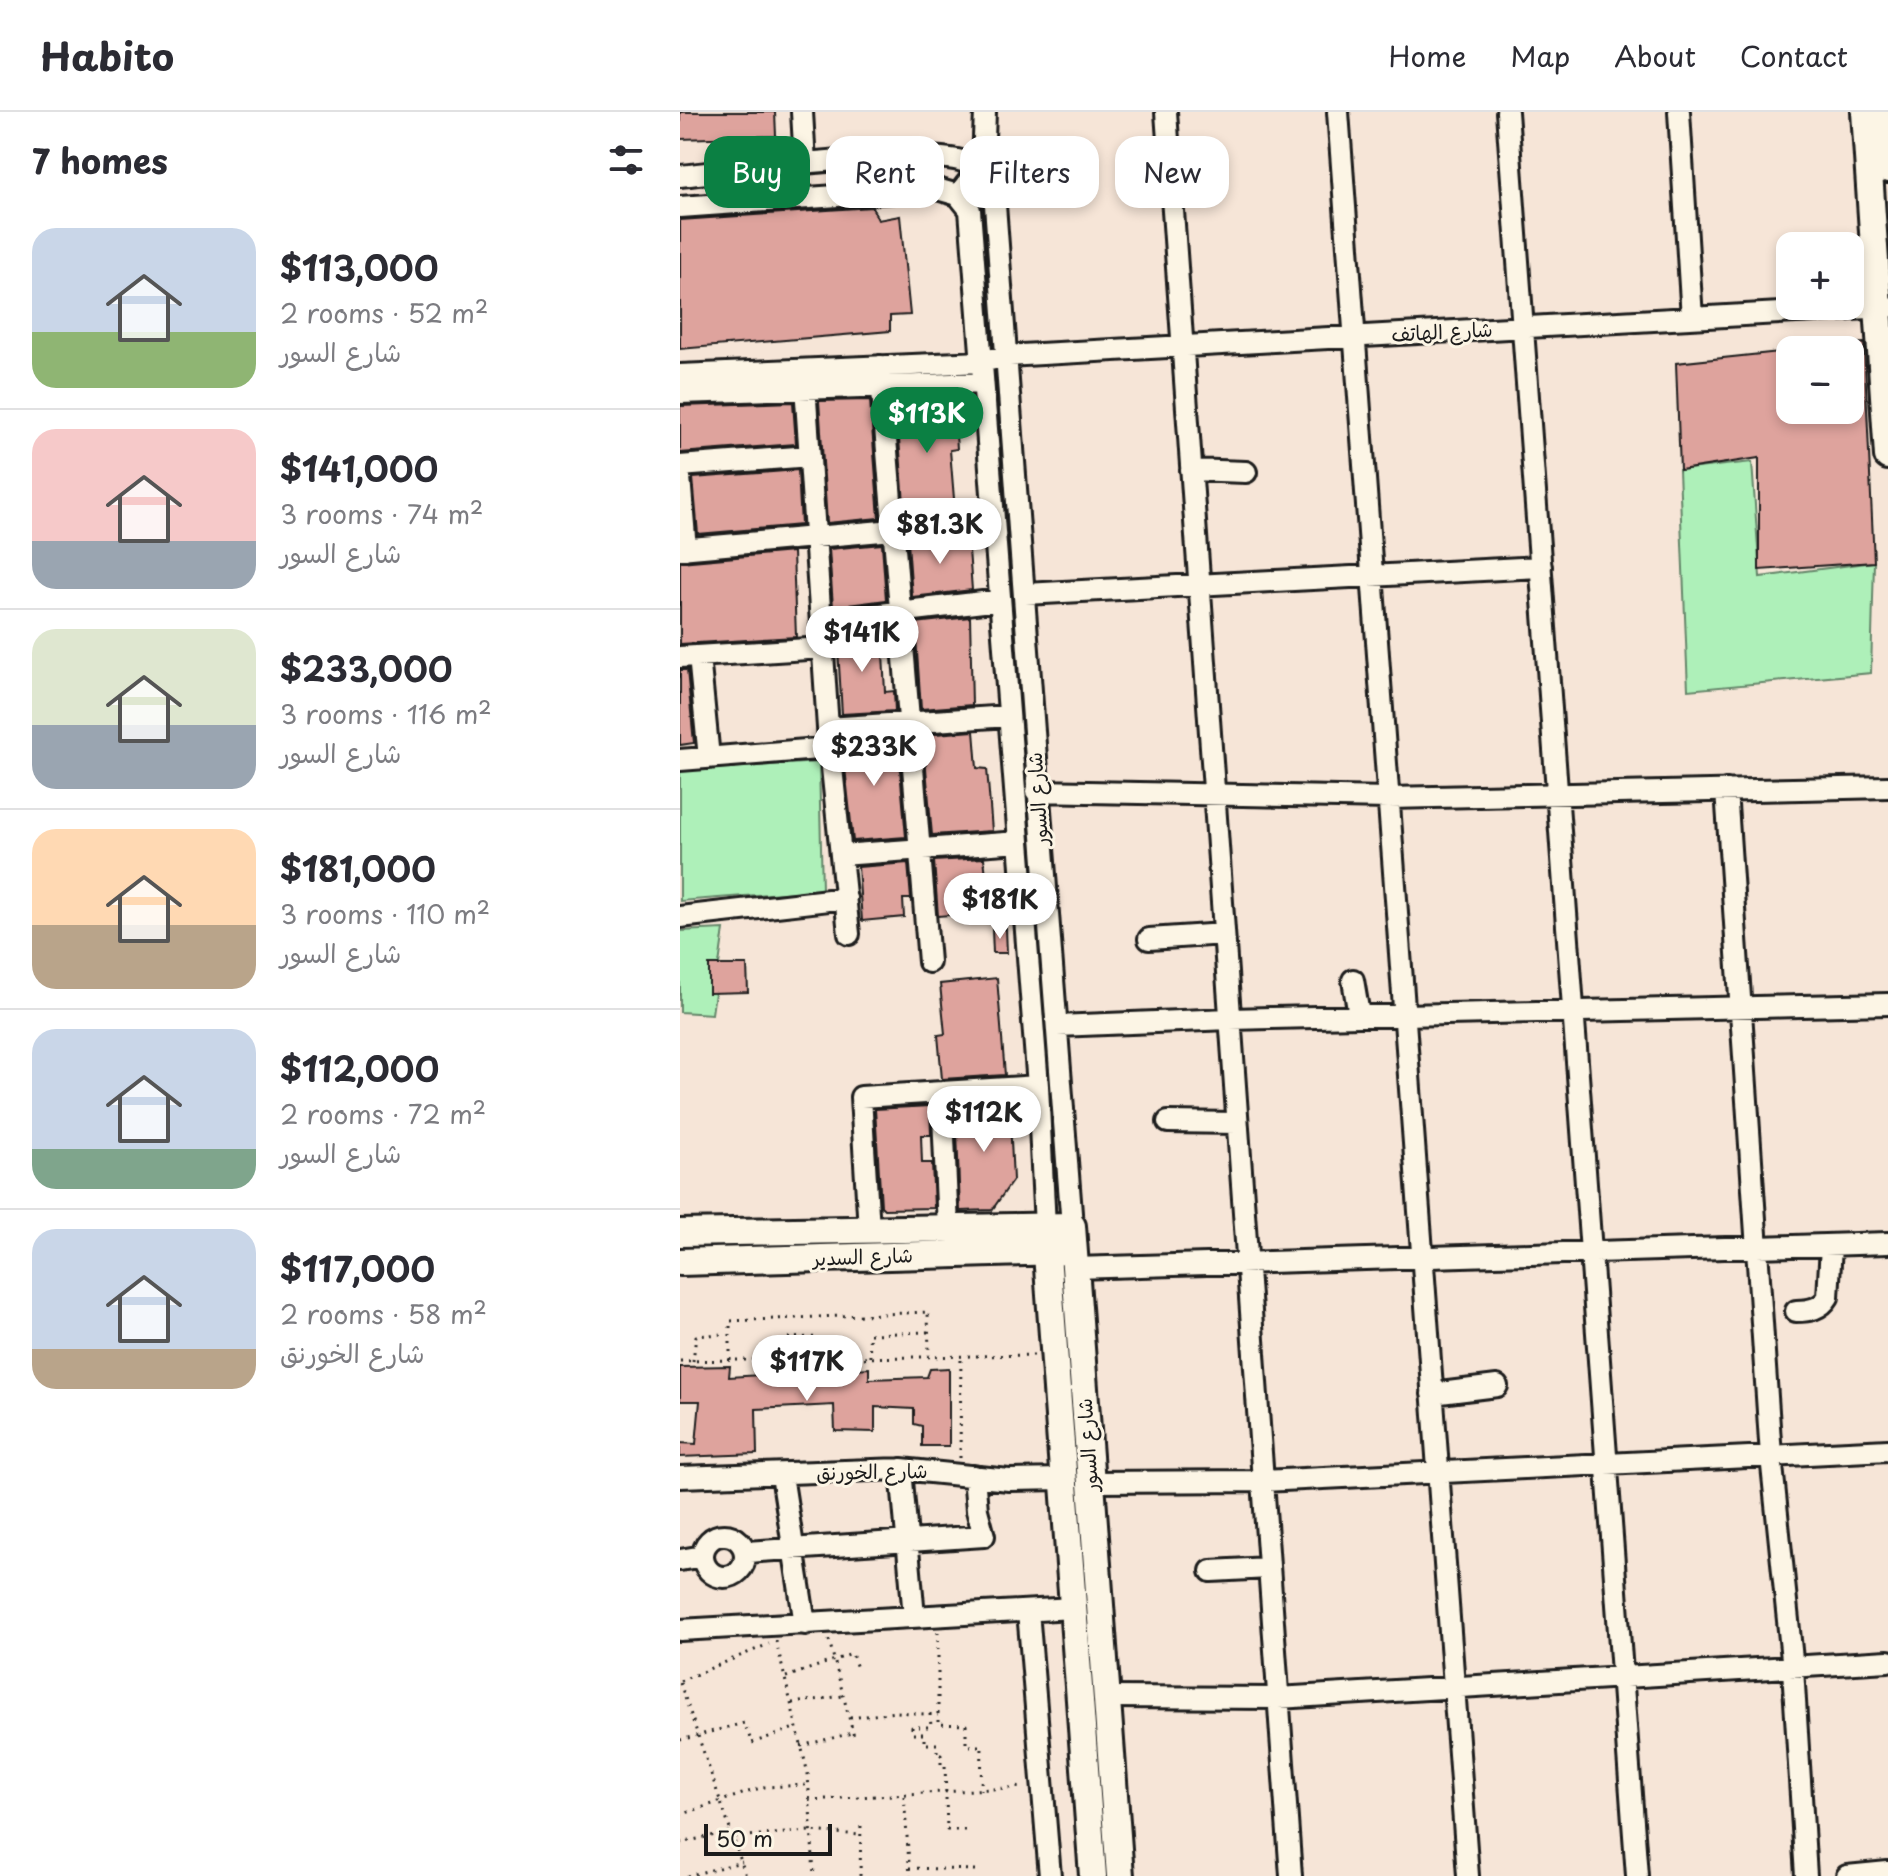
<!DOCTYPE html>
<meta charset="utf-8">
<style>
:root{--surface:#fff;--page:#f7f7f7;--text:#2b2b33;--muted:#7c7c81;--line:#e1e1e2;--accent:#0b8043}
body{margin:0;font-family:"Playpen Sans","Playpen Sans Arabic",sans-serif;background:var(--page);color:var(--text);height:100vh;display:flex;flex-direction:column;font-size:30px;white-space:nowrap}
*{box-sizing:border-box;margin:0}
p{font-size:26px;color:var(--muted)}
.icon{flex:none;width:44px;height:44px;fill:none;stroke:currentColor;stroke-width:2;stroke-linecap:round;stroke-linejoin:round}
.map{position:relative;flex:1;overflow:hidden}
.details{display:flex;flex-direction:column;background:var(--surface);width:680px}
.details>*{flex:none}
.banner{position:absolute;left:24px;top:24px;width:760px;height:72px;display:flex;gap:16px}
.buttons{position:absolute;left:1096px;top:120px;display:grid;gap:16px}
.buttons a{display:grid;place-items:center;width:88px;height:88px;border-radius:16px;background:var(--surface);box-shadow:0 4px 12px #0003;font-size:40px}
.scale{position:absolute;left:24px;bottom:20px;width:128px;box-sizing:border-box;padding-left:8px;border:4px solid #1c1c1c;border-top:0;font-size:22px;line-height:28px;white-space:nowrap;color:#1c1c1c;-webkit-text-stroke:6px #fcf5e5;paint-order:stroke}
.price{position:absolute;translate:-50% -68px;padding:0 18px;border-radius:28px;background:#fff;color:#222;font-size:26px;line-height:52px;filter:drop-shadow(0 2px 4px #0008)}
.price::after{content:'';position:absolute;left:50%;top:48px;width:24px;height:18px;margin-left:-12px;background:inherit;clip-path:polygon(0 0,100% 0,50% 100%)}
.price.current{background:var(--accent);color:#fff}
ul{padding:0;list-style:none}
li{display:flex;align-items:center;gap:24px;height:200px;padding:0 32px}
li+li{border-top:2px solid var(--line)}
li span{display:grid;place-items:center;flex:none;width:224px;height:160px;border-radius:24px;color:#555}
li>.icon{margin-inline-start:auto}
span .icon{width:96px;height:96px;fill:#fffc;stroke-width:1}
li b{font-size:34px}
h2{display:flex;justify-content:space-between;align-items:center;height:96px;padding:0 32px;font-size:34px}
.chip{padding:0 28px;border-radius:24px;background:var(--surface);box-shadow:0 4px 12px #0003;font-size:28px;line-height:72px}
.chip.current{background:var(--accent);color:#fff}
header{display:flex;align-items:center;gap:48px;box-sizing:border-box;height:112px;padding:0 40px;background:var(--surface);border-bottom:2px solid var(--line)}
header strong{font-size:38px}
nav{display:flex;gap:44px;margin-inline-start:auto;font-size:28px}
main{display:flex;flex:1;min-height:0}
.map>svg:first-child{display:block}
.green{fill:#aef0b9;stroke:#65866a;stroke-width:2}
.building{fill:#dea39d;stroke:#1c1c1c;stroke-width:2}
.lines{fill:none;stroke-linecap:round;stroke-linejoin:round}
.minor-casing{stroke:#1c1c1c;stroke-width:26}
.major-casing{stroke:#1c1c1c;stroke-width:32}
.path{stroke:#1c1c1c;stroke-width:3;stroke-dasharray:2 6;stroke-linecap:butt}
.minor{stroke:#fcf5e5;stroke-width:20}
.major{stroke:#fcf5e5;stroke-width:26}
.labels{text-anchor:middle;stroke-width:6;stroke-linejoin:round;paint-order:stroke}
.street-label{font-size:20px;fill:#1c1c1c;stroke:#fcf5e5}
</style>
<header>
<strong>Habito</strong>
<nav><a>Home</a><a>Map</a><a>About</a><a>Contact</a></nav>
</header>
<main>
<section class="details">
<h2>7 homes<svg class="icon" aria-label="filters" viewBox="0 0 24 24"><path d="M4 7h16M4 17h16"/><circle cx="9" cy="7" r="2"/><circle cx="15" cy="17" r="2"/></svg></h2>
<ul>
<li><span style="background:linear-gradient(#c9d6e8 65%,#8fb573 0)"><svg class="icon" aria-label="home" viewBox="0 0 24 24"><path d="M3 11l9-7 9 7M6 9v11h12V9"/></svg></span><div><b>$113,000</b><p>2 rooms · 52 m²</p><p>شارع السور</p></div></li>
<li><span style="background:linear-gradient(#f6c9c9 70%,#9aa5b1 0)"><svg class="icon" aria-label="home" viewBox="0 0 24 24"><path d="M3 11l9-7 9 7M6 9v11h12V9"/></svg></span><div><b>$141,000</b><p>3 rooms · 74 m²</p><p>شارع السور</p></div></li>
<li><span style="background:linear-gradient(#dfe7d0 60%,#9aa5b1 0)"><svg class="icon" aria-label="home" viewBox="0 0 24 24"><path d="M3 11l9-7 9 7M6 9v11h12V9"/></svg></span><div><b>$233,000</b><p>3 rooms · 116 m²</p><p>شارع السور</p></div></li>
<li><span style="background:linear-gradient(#ffd9b3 60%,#b9a48a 0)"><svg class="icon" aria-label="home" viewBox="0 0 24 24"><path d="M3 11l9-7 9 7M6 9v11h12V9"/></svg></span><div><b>$181,000</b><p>3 rooms · 110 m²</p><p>شارع السور</p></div></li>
<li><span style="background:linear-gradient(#c9d6e8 75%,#7fa58c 0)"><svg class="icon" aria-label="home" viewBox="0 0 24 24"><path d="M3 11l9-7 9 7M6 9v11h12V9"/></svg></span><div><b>$112,000</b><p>2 rooms · 72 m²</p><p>شارع السور</p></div></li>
<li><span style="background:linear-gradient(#c9d6e8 75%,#b9a48a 0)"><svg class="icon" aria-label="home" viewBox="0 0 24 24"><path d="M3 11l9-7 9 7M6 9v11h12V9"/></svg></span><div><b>$117,000</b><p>2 rooms · 58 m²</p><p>شارع الخورنق</p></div></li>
</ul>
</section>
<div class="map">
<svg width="1208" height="1764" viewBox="0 0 1208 1764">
<rect width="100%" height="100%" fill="#f6e5d7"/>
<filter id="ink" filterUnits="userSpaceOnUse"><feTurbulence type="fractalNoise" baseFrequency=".0125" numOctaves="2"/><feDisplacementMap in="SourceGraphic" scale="16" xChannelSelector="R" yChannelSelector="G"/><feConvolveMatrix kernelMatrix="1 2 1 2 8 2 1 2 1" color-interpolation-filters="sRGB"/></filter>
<g filter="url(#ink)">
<!-- green -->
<path class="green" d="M 1072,350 L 1080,465 L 1194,450 L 1191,561 L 1008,578 L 999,358 Z
M 139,650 L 142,778 L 0,789 L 0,659 Z
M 44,817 L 32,902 L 0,900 L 0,819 Z"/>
<!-- building -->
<path class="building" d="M 0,0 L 95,0 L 96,24 L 0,27 Z
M 192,95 L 198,108 L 220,104 L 230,203 L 210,204 L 210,219 L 0,237 L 0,108 Z
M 1184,231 L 1194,450 L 1079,458 L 1079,346 L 1000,358 L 996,251 L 1110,239 L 1110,298 L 1170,298 L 1170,232 Z
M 266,286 L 274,295 L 277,337 L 270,338 L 275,399 L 225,404 L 216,288 Z
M 190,288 L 199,406 L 147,411 L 139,289 Z
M 113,290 L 116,332 L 0,341 L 0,294 Z
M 118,358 L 121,413 L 18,422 L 13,366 Z
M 288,424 L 292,478 L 232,485 L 228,430 Z
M 202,432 L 206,488 L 153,495 L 149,437 Z
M 113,440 L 116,525 L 0,532 L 0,450 Z
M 290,505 L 292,593 L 241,597 L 235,511 Z
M 193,516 L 194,542 L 203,542 L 205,580 L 214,579 L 215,599 L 162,602 L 157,520 Z
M 0,558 L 7,558 L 14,631 L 0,633 Z
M 294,619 L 297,656 L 307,657 L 312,719 L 252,723 L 243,623 Z
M 217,624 L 226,725 L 173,729 L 162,628 Z
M 304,746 L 307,772 L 317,771 L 319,799 L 258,804 L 254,749 Z
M 228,751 L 231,787 L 223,787 L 224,805 L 182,809 L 178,755 Z
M 312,817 L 326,817 L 327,841 L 313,841 Z
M 29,853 L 67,853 L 68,880 L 29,881 Z
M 317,866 L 325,963 L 262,967 L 258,923 L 265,922 L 260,872 Z
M 329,989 L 333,1068 L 312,1098 L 280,1099 L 276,992 Z
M 250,994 L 251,1023 L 241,1023 L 242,1051 L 252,1051 L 254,1096 L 204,1097 L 201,1094 L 195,997 Z
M 50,1254 L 49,1265 L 189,1256 L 189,1267 L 247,1265 L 250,1257 L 269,1256 L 269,1334 L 242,1334 L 242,1314 L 234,1312 L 234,1297 L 195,1295 L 195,1320 L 155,1319 L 154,1293 L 76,1297 L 77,1342 L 0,1345 L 0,1331 L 16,1332 L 20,1289 L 0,1289 L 0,1255 Z"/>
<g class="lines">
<!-- minor casing -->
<g class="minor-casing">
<path id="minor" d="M 122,0 L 125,51
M 486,0 L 611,1764
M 658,0 L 788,1764
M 827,0 L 957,1764
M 999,0 L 1012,206
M 0,64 C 49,59 256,32 289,52 C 304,61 310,77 315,93 C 339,433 366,774 392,1114
M 278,83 L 303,51 L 305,0
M 0,95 L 257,77 L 278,83 L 290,98 L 358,974 L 365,1115
M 200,254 L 249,850
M 124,258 L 148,616 L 169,822
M 0,263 L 302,250 L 325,244 L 1208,195
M 0,281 L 303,271
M 0,354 L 130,344
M 511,358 L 566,360
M 0,365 L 6,437
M 0,437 L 314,409
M 345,482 L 861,455
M 141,509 L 320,488
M 19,544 L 29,646
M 0,545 L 143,536
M 148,616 L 329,604
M 0,648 L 151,636
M 1046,678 L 1091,1344 L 1113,1557 L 1126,1764
M 356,679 L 709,686 L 1208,675
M 161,743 L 339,730
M 0,805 L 166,786
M 469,827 L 544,822
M 673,868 L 679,903
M 377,914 L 550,907 L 1208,892
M 262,980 L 268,1116
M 488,1010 L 557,1011
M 189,1118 L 181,985 L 358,974
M 395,1156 L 1208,1131
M 1116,1199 C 1129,1199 1141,1197 1148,1185 L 1151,1134
M 752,1282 L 817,1274
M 221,1357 L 234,1505
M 102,1363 L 125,1512
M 0,1365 L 221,1357 L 329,1368 L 384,1367
M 411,1370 L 583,1369 L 1208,1338
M23 1444a21 21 0 1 1 42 0a21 21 0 1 1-42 0Z
M 66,1440 L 304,1424 L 297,1398 L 294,1364
M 0,1448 L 23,1444
M 531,1459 L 589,1456
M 348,1499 L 370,1764
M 0,1518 L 393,1496
M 427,1585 L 598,1586 L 1208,1549
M 1167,1764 L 1208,1760"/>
</g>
<!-- major casing -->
<g class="major-casing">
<path id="major" d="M 1185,0 L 1208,344
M 1204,0 L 1208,57
M 365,1115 L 413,1764
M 0,1121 L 392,1114 L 440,1764
M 0,1150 L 382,1139"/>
</g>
<!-- path -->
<path class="path" d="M 190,1245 L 189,1222 L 248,1220
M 105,1246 L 104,1226 L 139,1225 L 143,1246
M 50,1248 L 50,1209 L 248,1200 L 249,1243
M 0,1249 L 355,1243
M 13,1249 L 16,1224 L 42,1222
M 280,1346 L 281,1243
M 258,1520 L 258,1612 L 286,1613 L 286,1634 L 302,1634 L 301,1678
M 149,1528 L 174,1625
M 96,1529 L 128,1662 L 134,1764
M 106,1565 L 172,1542 L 177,1556
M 0,1569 L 89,1532
M 0,1571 L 66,1764
M 112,1591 L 163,1584
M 250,1602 L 251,1615 L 232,1615 L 232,1622 L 244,1622 L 244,1632 L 257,1632 L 257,1643 L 261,1643 L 261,1652 L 265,1652 L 267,1718 L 287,1718
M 170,1606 L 216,1600 L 258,1603
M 0,1628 L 64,1611 L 72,1631 L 117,1615
M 121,1634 L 172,1621
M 224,1684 L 230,1764
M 129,1688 L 344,1675
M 0,1703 L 83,1675 L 128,1673
M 55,1725 L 130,1719 L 181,1723
M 0,1731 L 53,1719
M 229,1756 L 296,1758
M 7,1764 L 62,1750
M 180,1764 L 181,1711"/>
<!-- minor -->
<use href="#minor" class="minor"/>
<!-- major -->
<use href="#major" class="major"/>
</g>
</g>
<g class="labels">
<!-- street labels -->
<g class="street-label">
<text transform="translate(762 220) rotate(-3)" y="7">شارع الهاتف</text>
<text transform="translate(358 687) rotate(-94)" y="7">شارع السور</text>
<text transform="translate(183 1145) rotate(-2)" y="7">شارع السدير</text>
<text transform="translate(408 1333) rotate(-94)" y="7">شارع السور</text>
<text transform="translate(192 1360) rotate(-1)" y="7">شارع الخورنق</text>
</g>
</g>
</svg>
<div class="buttons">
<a>+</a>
<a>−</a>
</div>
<div class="scale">50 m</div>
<b class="price current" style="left:247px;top:343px">$113K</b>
<b class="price" style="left:260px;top:454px">$81.3K</b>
<b class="price" style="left:182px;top:562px">$141K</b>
<b class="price" style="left:194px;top:676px">$233K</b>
<b class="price" style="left:320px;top:829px">$181K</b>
<b class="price" style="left:304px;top:1042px">$112K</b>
<b class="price" style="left:127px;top:1291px">$117K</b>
<div class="banner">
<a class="chip current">Buy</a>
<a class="chip">Rent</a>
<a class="chip">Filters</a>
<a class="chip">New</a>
</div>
</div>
</main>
